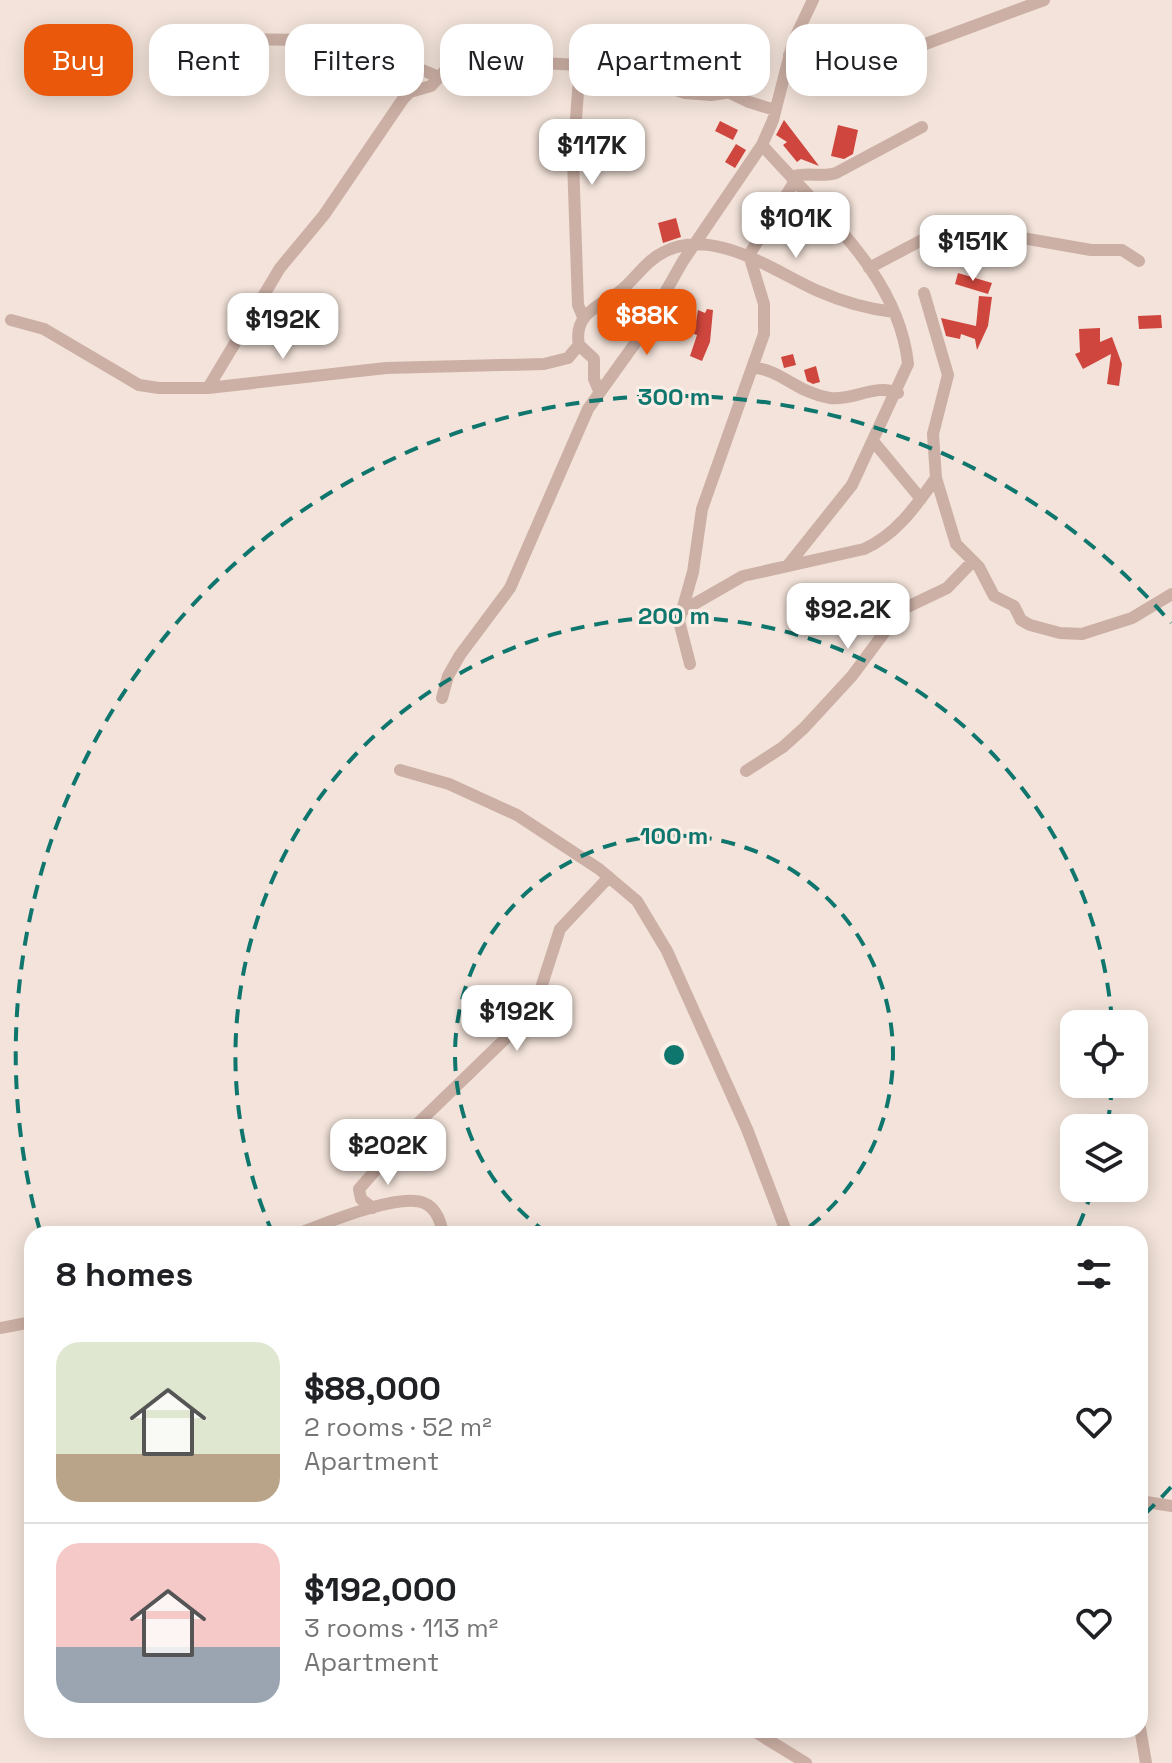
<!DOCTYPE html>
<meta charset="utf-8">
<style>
:root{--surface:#fff;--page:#f2f2f2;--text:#202124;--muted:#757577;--line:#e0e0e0;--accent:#ea580c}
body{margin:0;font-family:"Space Grotesk",sans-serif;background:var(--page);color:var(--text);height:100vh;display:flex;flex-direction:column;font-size:30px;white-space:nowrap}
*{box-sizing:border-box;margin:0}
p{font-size:26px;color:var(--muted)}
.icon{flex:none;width:44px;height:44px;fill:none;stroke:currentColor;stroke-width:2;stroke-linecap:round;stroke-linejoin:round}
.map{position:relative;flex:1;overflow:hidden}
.details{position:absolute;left:24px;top:1226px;width:1124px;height:512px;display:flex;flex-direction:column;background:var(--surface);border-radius:24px;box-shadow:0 4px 20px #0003}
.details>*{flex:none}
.banner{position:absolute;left:24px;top:24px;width:1124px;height:72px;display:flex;gap:16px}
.fabs{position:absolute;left:1060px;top:1010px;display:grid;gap:16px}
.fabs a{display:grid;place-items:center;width:88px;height:88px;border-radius:16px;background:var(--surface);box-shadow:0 4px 20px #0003;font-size:40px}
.price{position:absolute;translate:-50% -68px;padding:0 18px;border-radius:16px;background:#fff;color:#222;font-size:26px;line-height:52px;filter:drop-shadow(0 2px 4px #0008)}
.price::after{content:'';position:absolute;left:50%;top:48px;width:24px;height:18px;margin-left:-12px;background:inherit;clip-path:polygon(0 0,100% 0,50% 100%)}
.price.current{background:var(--accent);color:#fff}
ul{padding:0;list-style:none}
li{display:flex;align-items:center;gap:24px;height:200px;padding:0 32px}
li+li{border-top:2px solid var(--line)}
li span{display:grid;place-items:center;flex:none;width:224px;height:160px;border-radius:24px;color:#555}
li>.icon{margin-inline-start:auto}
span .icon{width:96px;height:96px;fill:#fffc;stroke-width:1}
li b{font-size:34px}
h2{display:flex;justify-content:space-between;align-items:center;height:96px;padding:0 32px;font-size:34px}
.chip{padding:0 28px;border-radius:24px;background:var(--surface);box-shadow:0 4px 20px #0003;font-size:28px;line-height:72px}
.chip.current{background:var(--accent);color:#fff}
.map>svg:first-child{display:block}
.building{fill:#ce463d}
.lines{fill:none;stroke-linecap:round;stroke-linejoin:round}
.minor{stroke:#ccb0a5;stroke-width:12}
.ring{fill:none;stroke:#0f766e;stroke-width:4;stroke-dasharray:14 10}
.centre{fill:#0f766e;stroke:#fbeee6;stroke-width:4}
.ring-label{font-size:24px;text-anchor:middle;font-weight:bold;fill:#0f766e;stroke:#fbeee6;stroke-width:6;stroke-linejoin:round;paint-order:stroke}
</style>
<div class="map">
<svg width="1172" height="1763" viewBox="0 0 1172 1763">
<rect width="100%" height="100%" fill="#f3e3da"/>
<!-- building -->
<path class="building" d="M 680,24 L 696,29 L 693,39 L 676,34 Z
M 660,63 L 671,68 L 676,81 L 655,74 Z
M 784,120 L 813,158 L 819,166 L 801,159 L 797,162 L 783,145 L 787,142 L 776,135 Z
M 720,121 L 738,130 L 733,140 L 715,131 Z
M 838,125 L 858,130 L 853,154 L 844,159 L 831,156 Z
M 736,144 L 746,150 L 735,168 L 725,162 Z
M 676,218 L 681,237 L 663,243 L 658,223 Z
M 958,273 L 992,283 L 988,294 L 955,284 Z
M 979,296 L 992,297 L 988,326 L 977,350 L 975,339 L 961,334 L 960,339 L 946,336 L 941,318 L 976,326 Z
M 707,309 L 713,310 L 710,342 L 702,361 L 690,356 L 697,335 L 694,334 L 698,310 L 705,313 Z
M 1161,315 L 1162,328 L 1139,329 L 1138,316 Z
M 1100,328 L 1100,342 L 1112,337 L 1122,364 L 1119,386 L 1107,384 L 1111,354 L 1083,369 L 1075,354 L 1080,352 L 1079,329 Z
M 793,354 L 796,365 L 784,368 L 781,357 Z
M 816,366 L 820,382 L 813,384 L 807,381 L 804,370 Z"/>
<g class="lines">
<!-- minor -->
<path class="minor" d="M 238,40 C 325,37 359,43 439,77
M 789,55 L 808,66 L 817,67 L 851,55 L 893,56 L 1044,0
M 580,64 L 573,160 L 578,305 L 583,317
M 680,69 L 749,102 L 775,110
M 762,145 C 818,209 899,274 908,364 L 852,485 L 789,564
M 791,177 C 807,171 820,178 836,173 L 922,127
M 869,268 L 922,240 L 961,231 L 988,232 L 1091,250 L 1122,250 L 1139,261
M 924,293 L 948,375 L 933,434 L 936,478 L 956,544 L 979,567 L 994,596 L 1014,606 L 1021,620 L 1030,625 L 1060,633 L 1082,634 L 1132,618 L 1172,594
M 11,320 L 44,329 L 139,385 L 159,388 L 208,388 L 386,368 L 544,364 L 568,358 L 579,345
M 754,368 C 780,369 797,393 830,398 C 853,401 876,383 898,393
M 208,388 L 280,268 L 324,215 L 403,99 L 410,92 L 431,86 L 461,53 L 476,47 L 519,62 L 601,66 L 685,93 L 711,95 L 732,92
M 599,391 L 594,379 L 594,359 L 579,345 C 573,315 598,306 619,292 C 635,280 645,261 664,252 C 714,226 775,272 818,291 C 843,302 867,309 894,312
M 873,441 L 921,499
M 682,611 L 743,576 L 864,549 C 896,535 916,506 936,478
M 690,664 L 679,621 L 693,572 L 702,509 L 764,334 L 764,304 L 749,255 L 795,181
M 442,698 L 448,676 L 460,655 L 510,588 L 588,409 L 641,335 L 683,261 L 762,145 L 773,120 L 793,42 L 813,0
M 400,770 L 449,784 L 517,815 L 599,869 L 637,901 L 667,951 L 747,1129 L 787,1234
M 746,771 L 783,747 L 804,728 L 852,676 L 901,610 L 947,588 L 972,562
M 373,1208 L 361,1199 L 359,1189 L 410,1131 L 507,1037 L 540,991 L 560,929 L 609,877
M 297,1234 C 324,1224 399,1192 424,1203 C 436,1208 441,1222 443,1234
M 0,1328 L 32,1322
M 1140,1501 L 1172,1506
M 1140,1728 L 1146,1763
M 752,1730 L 806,1763"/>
</g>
<!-- distance rings -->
<g class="ring">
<path d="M547 1233A219 219 0 1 1 801 1233"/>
<path d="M1112 1086A439 439 0 0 1 1107 1127M1092 1191A439 439 0 0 1 1075 1234M273 1234A439 439 0 1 1 1112 1021"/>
<path d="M1171 1487A658 658 0 0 1 1143 1516M40 1231A658 658 0 0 1 1171 623"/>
</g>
<circle cx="674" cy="1055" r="12" class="centre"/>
<g class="ring-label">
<text x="674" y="405">300 m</text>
<text x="674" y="624">200 m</text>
<text x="674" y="844">100 m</text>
</g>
</svg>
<div class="fabs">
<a><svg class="icon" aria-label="locate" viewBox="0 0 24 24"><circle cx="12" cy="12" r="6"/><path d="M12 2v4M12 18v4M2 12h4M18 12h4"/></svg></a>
<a><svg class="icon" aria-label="layers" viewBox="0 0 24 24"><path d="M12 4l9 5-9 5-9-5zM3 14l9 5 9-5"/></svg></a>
</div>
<b class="price" style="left:592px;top:187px">$117K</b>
<b class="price" style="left:796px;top:260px">$101K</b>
<b class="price" style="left:973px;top:283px">$151K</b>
<b class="price current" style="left:647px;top:357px">$88K</b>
<b class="price" style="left:283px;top:361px">$192K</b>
<b class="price" style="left:848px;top:651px">$92.2K</b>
<b class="price" style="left:517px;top:1053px">$192K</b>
<b class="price" style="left:388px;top:1187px">$202K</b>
<div class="banner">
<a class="chip current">Buy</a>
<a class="chip">Rent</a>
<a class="chip">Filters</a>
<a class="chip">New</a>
<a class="chip">Apartment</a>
<a class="chip">House</a>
</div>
<section class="details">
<h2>8 homes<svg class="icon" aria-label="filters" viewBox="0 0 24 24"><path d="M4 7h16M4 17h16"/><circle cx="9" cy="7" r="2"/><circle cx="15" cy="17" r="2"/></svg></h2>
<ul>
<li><span style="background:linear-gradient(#dfe7d0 70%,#b9a48a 0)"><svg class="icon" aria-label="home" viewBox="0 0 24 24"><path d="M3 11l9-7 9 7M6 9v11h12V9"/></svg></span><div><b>$88,000</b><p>2 rooms · 52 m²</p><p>Apartment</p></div><svg class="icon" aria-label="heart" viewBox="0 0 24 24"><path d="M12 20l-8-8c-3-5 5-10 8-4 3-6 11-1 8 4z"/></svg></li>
<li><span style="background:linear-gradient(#f6c9c9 65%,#9aa5b1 0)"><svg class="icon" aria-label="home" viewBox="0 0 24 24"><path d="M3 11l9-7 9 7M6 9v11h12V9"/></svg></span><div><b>$192,000</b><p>3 rooms · 113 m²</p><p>Apartment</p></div><svg class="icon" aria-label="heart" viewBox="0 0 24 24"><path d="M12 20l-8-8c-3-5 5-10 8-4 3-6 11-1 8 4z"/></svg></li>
</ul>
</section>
</div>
